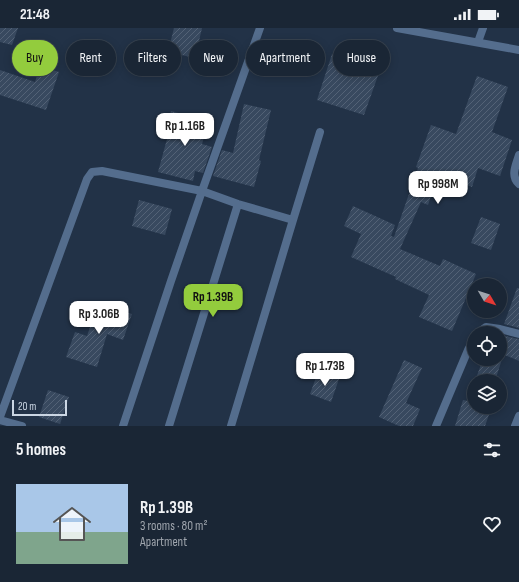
<!DOCTYPE html>
<meta charset="utf-8">
<style>
:root{--surface:#1a2635;--page:#232e3d;--text:#f1f3f6;--muted:#9fa5ad;--line:#384350;--accent:#93cc3d}
body{margin:0;font-family:"Sofia Sans Condensed",sans-serif;background:var(--page);color:var(--text);height:100vh;display:flex;flex-direction:column;font-size:15px;white-space:nowrap}
*{box-sizing:border-box;margin:0}
p{font-size:13px;color:var(--muted)}
.icon{flex:none;width:22px;height:22px;fill:none;stroke:currentColor;stroke-width:2;stroke-linecap:round;stroke-linejoin:round}
.map{position:relative;height:398px;overflow:hidden}
.panel{display:flex;flex-direction:column;background:var(--surface);flex:1}
.panel>*{flex:none}
.top-card{position:absolute;left:12px;top:12px;width:495px;height:36px;display:flex;gap:8px}
.needle{width:26px;rotate:129deg}
.controls{position:absolute;left:467px;top:250px;display:grid;gap:8px}
.controls a{display:grid;place-items:center;width:40px;height:40px;border-radius:50%;background:var(--surface);box-shadow:0 2px 10px #0003,0 0 0 1px var(--line);font-size:20px}
.scale{position:absolute;left:12px;bottom:10px;width:55px;box-sizing:border-box;padding-left:4px;border:2px solid #cbd6e3;border-top:0;font-size:11px;line-height:14px;white-space:nowrap;color:#cbd6e3;-webkit-text-stroke:3px #223247;paint-order:stroke}
.price{position:absolute;translate:-50% -34px;padding:0 9px;border-radius:8px;background:#fff;color:#222;font-size:13px;line-height:26px;filter:drop-shadow(0 1px 2px #0008)}
.price::after{content:'';position:absolute;left:50%;top:24px;width:12px;height:9px;margin-left:-6px;background:inherit;clip-path:polygon(0 0,100% 0,50% 100%)}
.price.selected{background:var(--accent);color:#111}
ul{padding:0;list-style:none}
li{display:flex;align-items:center;gap:12px;height:100px;padding:0 16px}
li+li{border-top:1px solid var(--line)}
li span{display:grid;place-items:center;flex:none;width:112px;height:80px;border-radius:0px;color:#555}
li>.icon{margin-inline-start:auto}
span .icon{width:48px;height:48px;fill:#fffc;stroke-width:1}
li b{font-size:17px}
h2{display:flex;justify-content:space-between;align-items:center;height:48px;padding:0 16px;font-size:17px}
.tag{padding:0 14px;border-radius:18px;background:var(--surface);box-shadow:0 2px 10px #0003,0 0 0 1px var(--line);font-size:14px;line-height:36px}
.tag.selected{background:var(--accent);color:#111}
.status{display:flex;justify-content:space-between;align-items:center;height:28px;padding:0 20px;background:var(--surface);direction:ltr}
.status svg{height:11px;fill:currentColor}
.map>svg:first-child{display:block}
.building{fill:url(#building-hatch)}
.lines{fill:none;stroke-linecap:round;stroke-linejoin:round}
.minor{stroke:#546d8d;stroke-width:8}
.tertiary{stroke:#546d8d;stroke-width:8}
</style>
<div class="status"><b>21:48</b><svg viewBox="0 0 49 12"><path d="M0 12V9h3v3zM5 12V6h3v6zM10 12V3h3v9zM15 12V0h3v12zM26 1h20v11H26zM47 4h2v5h-2z"/></svg></div>
<div class="map">
<svg width="519" height="398" viewBox="0 0 519 398">
<defs>
<pattern id="building-hatch" width="6" height="6" patternUnits="userSpaceOnUse"><rect width="6" height="6" fill="#38495f"/><path d="M-1 1l2-2M0 6l6-6M5 7l2-2" fill="none" stroke="#536276"/></pattern>
</defs>
<rect width="100%" height="100%" fill="#223247"/>
<!-- building -->
<path class="building" d="M 0,0 L 18,0 L 12,17 L 0,14 Z
M 174,0 L 202,0 L 195,30 L 168,24 Z
M 332,26 L 380,42 L 364,87 L 317,72 Z
M 40,38 L 59,44 L 46,82 L 0,67 L 0,42 L 35,54 Z
M 477,48 L 508,59 L 492,104 L 512,112 L 500,148 L 478,140 L 472,159 L 438,147 L 428,177 L 421,174 L 400,221 L 440,238 L 443,231 L 476,246 L 452,303 L 419,289 L 429,267 L 395,251 L 396,249 L 351,229 L 361,206 L 344,198 L 353,178 L 395,197 L 391,208 L 394,209 L 418,140 L 416,139 L 431,97 L 456,106 Z
M 244,76 L 271,82 L 259,132 L 261,133 L 254,159 L 213,148 L 222,122 L 233,125 Z
M 171,83 L 209,93 L 202,116 L 212,119 L 203,145 L 195,143 L 193,153 L 158,144 L 167,111 L 164,110 Z
M 139,172 L 172,181 L 165,207 L 132,198 Z
M 481,189 L 500,196 L 491,222 L 471,215 Z
M 517,260 L 519,260 L 519,300 L 504,296 Z
M 98,275 L 132,286 L 123,312 L 107,306 L 97,339 L 66,329 L 75,304 L 87,308 Z
M 500,307 L 519,311 L 519,333 L 500,325 Z
M 483,331 L 502,331 L 495,353 L 475,353 Z
M 404,332 L 422,340 L 406,375 L 420,381 L 413,398 L 399,398 L 379,389 Z
M 318,344 L 339,351 L 331,374 L 310,366 Z
M 474,356 L 474,379 L 485,379 L 491,381 L 485,398 L 455,398 L 463,372 L 468,373 Z
M 48,362 L 69,369 L 60,396 L 39,389 Z"/>
<g class="lines">
<!-- minor -->
<path class="minor" d="M 478,14 L 483,0
M 519,127 C 516,137 510,148 519,156
M 478,305 L 486,299 L 500,301 L 519,306
M 0,389 L 87,151 L 92,144 L 102,143 L 202,163 L 238,176 L 293,192
M 0,392 L 22,398
M 123,398 L 171,253 L 202,163 L 260,0
M 169,398 L 238,176
M 231,398 L 293,192 L 320,104
M 436,398 L 468,322 L 474,311
M 515,398 L 519,388"/>
<!-- tertiary -->
<path class="tertiary" d="M 397,0 L 519,22"/>
</g>
</svg>
<div class="controls">
<a><svg class="needle" viewBox="-14 -14 28 28"><path d="M0-13l5 13h-10z" fill="#e53935"/><path d="M0 13l5-13h-10z" fill="#9fa5ad"/></svg></a>
<a><svg class="icon" aria-label="locate" viewBox="0 0 24 24"><circle cx="12" cy="12" r="6"/><path d="M12 2v4M12 18v4M2 12h4M18 12h4"/></svg></a>
<a><svg class="icon" aria-label="layers" viewBox="0 0 24 24"><path d="M12 4l9 5-9 5-9-5zM3 14l9 5 9-5"/></svg></a>
</div>
<div class="scale">20 m</div>
<b class="price" style="left:185px;top:119px">Rp 1.16B</b>
<b class="price" style="left:438px;top:177px">Rp 998M</b>
<b class="price selected" style="left:213px;top:290px">Rp 1.39B</b>
<b class="price" style="left:99px;top:307px">Rp 3.06B</b>
<b class="price" style="left:325px;top:359px">Rp 1.73B</b>
<div class="top-card">
<a class="tag selected">Buy</a>
<a class="tag">Rent</a>
<a class="tag">Filters</a>
<a class="tag">New</a>
<a class="tag">Apartment</a>
<a class="tag">House</a>
</div>
</div>
<section class="panel">
<h2>5 homes<svg class="icon" aria-label="filters" viewBox="0 0 24 24"><path d="M4 7h16M4 17h16"/><circle cx="9" cy="7" r="2"/><circle cx="15" cy="17" r="2"/></svg></h2>
<ul>
<li><span style="background:linear-gradient(#a9c7e8 60%,#7fa58c 0)"><svg class="icon" aria-label="home" viewBox="0 0 24 24"><path d="M3 11l9-7 9 7M6 9v11h12V9"/></svg></span><div><b>Rp 1.39B</b><p>3 rooms · 80 m²</p><p>Apartment</p></div><svg class="icon" aria-label="heart" viewBox="0 0 24 24"><path d="M12 20l-8-8c-3-5 5-10 8-4 3-6 11-1 8 4z"/></svg></li>
</ul>
</section>
